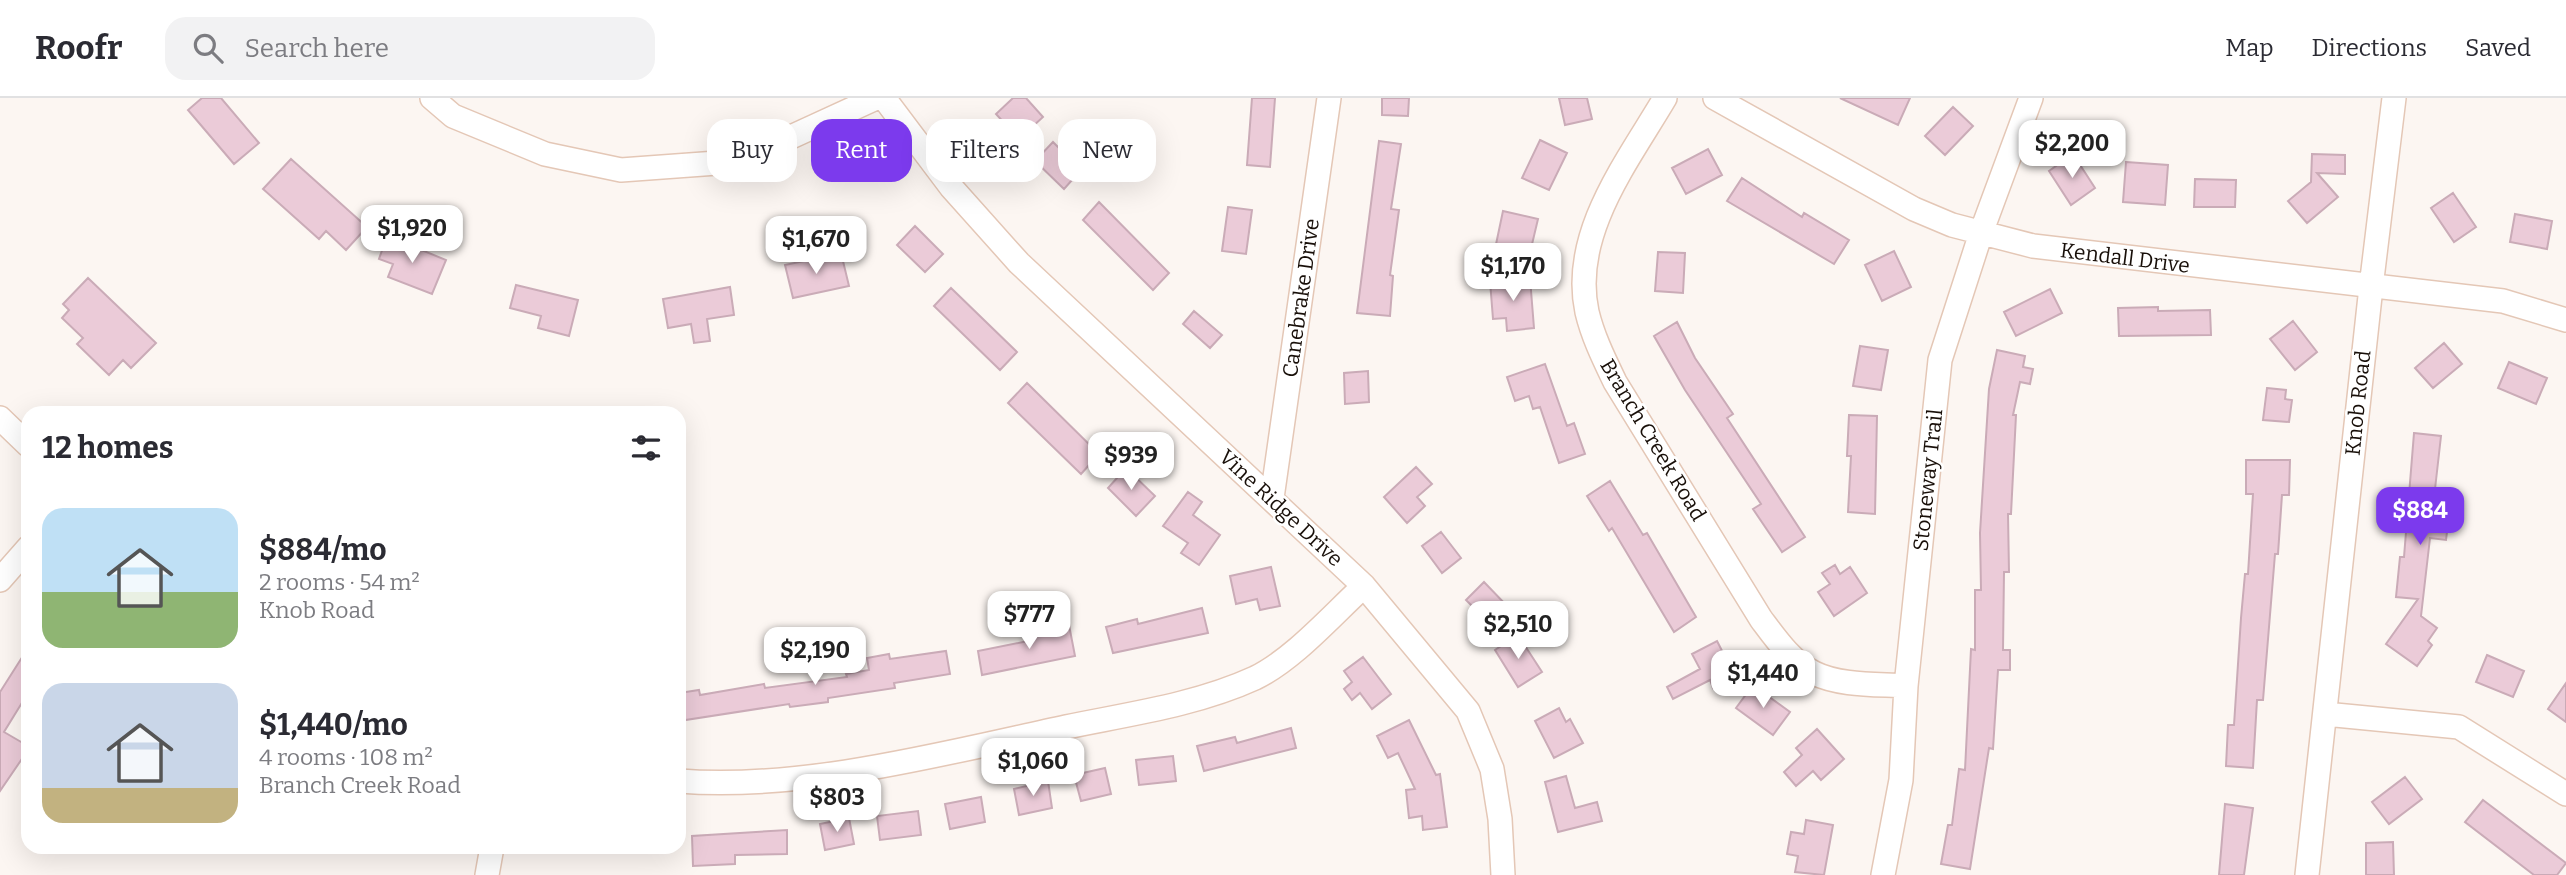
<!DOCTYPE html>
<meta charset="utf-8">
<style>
:root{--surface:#fff;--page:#f2f2f3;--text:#2b2b33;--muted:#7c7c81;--line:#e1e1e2;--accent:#7c3aed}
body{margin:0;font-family:Bitter,serif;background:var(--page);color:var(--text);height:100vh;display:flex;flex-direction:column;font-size:26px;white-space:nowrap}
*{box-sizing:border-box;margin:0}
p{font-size:23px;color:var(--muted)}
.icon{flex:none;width:38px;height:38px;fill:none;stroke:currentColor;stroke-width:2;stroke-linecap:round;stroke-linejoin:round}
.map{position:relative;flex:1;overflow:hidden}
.side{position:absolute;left:21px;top:308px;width:665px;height:448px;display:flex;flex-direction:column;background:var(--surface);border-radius:21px;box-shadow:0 7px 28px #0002}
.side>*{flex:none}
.top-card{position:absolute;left:707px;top:21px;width:665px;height:63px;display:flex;gap:14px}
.price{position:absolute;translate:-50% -60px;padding:0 16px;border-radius:14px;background:#fff;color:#222;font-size:23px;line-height:46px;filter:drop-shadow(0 2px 4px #0008)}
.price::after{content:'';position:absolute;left:50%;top:42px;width:21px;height:16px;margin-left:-10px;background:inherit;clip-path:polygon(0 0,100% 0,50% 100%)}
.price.current{background:var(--accent);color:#fff}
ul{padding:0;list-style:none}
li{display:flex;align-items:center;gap:21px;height:175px;padding:0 21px}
li span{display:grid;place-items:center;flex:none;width:196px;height:140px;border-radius:21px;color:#555}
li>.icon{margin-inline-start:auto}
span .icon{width:84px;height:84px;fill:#fffc;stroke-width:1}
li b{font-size:30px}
h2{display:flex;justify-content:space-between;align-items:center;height:84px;padding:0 21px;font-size:30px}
.chip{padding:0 24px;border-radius:21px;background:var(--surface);box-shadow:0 7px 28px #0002;font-size:24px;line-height:63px}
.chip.current{background:var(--accent);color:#fff}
header{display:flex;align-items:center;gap:42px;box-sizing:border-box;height:98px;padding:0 35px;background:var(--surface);border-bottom:2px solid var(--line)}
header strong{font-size:33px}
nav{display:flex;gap:38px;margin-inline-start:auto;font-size:24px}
.search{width:490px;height:63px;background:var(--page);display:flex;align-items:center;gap:18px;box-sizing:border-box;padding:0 24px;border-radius:21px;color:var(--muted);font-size:26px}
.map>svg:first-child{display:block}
.building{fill:#ebcbd8;stroke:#caabb7;stroke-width:2}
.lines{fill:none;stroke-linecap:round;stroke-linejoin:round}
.minor-casing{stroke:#e4c7b6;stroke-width:26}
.minor{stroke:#fff;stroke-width:23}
.labels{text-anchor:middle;stroke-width:5;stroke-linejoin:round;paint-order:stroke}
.street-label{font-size:21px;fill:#180f09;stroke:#fff}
</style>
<header>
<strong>Roofr</strong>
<div class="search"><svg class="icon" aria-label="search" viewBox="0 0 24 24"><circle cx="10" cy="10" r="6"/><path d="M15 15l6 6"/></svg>Search here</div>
<nav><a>Map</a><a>Directions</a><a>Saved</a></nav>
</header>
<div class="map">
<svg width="2566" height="777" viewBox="0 0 2566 777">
<rect width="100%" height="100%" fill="#fcf6f2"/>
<!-- building -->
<path class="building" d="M 202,0 L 221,0 L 259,45 L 234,66 L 188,12 Z
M 1013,0 L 1026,0 L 1043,19 L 1019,41 L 996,16 Z
M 1252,0 L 1275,0 L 1270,69 L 1247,67 Z
M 1382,0 L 1409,0 L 1408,18 L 1382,17 Z
M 1559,0 L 1587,0 L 1592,21 L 1565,27 Z
M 1840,0 L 1910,0 L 1898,27 Z
M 1953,9 L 1973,28 L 1945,57 L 1925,38 Z
M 1540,42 L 1567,55 L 1549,92 L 1522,80 Z
M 1379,43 L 1401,46 L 1391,111 L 1399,112 L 1390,177 L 1393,178 L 1390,218 L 1357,215 Z
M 1053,44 L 1081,72 L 1064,91 L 1035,63 Z
M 1708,51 L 1722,77 L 1686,96 L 1672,70 Z
M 2073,56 L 2095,90 L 2071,107 L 2049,73 Z
M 2312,56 L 2345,57 L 2345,76 L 2317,75 L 2338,99 L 2307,125 L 2288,103 L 2311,84 Z
M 291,61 L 367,129 L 346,152 L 326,133 L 319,141 L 263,91 Z
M 2126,64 L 2168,67 L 2165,107 L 2123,104 Z
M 1742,80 L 1802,119 L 1804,115 L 1849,142 L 1834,166 L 1727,103 Z
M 2195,81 L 2236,82 L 2235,109 L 2194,109 Z
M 2453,95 L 2476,129 L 2454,144 L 2431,110 Z
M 1099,104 L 1169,175 L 1153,192 L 1083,122 Z
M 1228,109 L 1252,112 L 1246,156 L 1222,153 Z
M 1503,113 L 1538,121 L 1529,159 L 1495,151 Z
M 2515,116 L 2552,123 L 2547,151 L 2510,144 Z
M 915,128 L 943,156 L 925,174 L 897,147 Z
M 387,138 L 446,162 L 432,196 L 388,179 L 393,166 L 379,161 Z
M 1894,153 L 1911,189 L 1882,203 L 1865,167 Z
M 1658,154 L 1685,155 L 1683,195 L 1655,193 Z
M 842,159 L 849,188 L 793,200 L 785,167 L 818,160 L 818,163 Z
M 88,180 L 156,245 L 131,270 L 123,262 L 109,277 L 77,246 L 83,240 L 62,220 L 69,212 L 63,206 Z
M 1530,180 L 1534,230 L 1507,233 L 1506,220 L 1493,221 L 1490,183 Z
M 516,187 L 578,202 L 569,238 L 538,230 L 541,218 L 510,210 Z
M 730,189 L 734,217 L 707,221 L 710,243 L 694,245 L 691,226 L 668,230 L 663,201 Z
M 951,190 L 1017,254 L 1000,272 L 934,208 Z
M 2050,191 L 2062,215 L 2016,238 L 2004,214 Z
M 2158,209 L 2158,213 L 2210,212 L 2211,237 L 2119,238 L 2118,210 Z
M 1194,213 L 1222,237 L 1210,250 L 1183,226 Z
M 2293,223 L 2317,254 L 2295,272 L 2270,241 Z
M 1677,224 L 1695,260 L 1733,316 L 1727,320 L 1805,439 L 1782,454 L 1753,411 L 1761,406 L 1685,292 L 1654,238 Z
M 2444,245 L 2462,266 L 2433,290 L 2415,270 Z
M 1860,248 L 1888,252 L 1881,292 L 1853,288 Z
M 1997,252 L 2025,258 L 2023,269 L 2033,271 L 2030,286 L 2020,284 L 2013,317 L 2016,317 L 2011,416 L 2008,416 L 2009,474 L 2004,474 L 2003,552 L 2010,552 L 2010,572 L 1998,572 L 1993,651 L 1989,650 L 1970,771 L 1941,766 L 1948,727 L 1952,727 L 1959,671 L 1965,672 L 1971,551 L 1975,552 L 1975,492 L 1981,492 L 1980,435 L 1989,291 Z
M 2509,264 L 2547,280 L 2536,306 L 2498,290 Z
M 1545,266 L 1567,328 L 1574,325 L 1585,356 L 1559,365 L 1540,309 L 1533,311 L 1529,298 L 1515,303 L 1507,279 Z
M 1368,273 L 1369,304 L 1345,306 L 1344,275 Z
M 1027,285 L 1099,356 L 1081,376 L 1008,305 Z
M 2267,290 L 2286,292 L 2285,301 L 2292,302 L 2289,324 L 2263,322 Z
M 1849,317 L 1877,318 L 1875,416 L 1848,414 L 1851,358 L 1847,358 Z
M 2414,335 L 2441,338 L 2434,400 L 2451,402 L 2446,442 L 2430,440 L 2421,518 L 2437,530 L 2428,543 L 2432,547 L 2417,568 L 2386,546 L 2418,501 L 2396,499 L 2400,459 L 2404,459 Z
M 2246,362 L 2290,362 L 2289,397 L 2282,397 L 2278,456 L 2275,456 L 2263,602 L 2257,602 L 2253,670 L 2226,668 L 2228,627 L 2234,627 L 2241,520 L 2245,476 L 2248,476 L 2253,396 L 2246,396 Z
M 1416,369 L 1432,386 L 1417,399 L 1425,408 L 1407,425 L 1384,399 Z
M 1126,370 L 1155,398 L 1136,418 L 1108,390 Z
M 1610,383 L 1643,437 L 1647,435 L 1696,519 L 1674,534 L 1612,430 L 1609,433 L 1587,398 Z
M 1188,394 L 1202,404 L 1193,417 L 1220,437 L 1199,467 L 1181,455 L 1188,445 L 1163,428 Z
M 1441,434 L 1461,460 L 1442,475 L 1422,448 Z
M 1835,467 L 1840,476 L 1850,469 L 1867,495 L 1834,518 L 1818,494 L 1830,486 L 1822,475 Z
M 1271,469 L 1280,508 L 1260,512 L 1257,501 L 1236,506 L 1230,478 Z
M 1484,484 L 1509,510 L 1492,528 L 1466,502 Z
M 1202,510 L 1208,535 L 1113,555 L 1106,529 L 1137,521 L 1138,526 Z
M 1069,527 L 1075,558 L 982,577 L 978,553 L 1033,542 L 1031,534 Z
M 1518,537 L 1542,574 L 1518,589 L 1495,552 Z
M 1717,543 L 1735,578 L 1713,590 L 1710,582 L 1673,601 L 1667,589 L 1700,571 L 1692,556 Z
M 28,550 L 28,595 L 4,634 L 28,648 L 28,652 L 0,693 L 0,594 Z
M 946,553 L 950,576 L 894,585 L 895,590 L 828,600 L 828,604 L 790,609 L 789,606 L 679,623 L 679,595 L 699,592 L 700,597 L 764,586 L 765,590 L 847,579 L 846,576 L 869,572 L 867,560 L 889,556 L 890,561 Z
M 2487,557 L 2524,573 L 2513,599 L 2476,584 Z
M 1363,559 L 1391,596 L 1372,611 L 1360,595 L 1352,602 L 1344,591 L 1352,584 L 1344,573 Z
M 2566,585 L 2566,624 L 2548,611 Z
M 1753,587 L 1790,614 L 1773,637 L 1736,610 Z
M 1559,610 L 1566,624 L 1570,621 L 1583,645 L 1554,660 L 1535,623 Z
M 1409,622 L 1436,677 L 1440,676 L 1447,729 L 1423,732 L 1422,718 L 1409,720 L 1406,692 L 1415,691 L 1398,655 L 1388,660 L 1377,638 Z
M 1291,630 L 1296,650 L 1204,673 L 1197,648 L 1235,639 L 1237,645 Z
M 1817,631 L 1844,661 L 1821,682 L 1813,673 L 1796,688 L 1784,674 L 1802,657 L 1796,650 Z
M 1173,658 L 1176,683 L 1139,687 L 1136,662 Z
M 1105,670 L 1111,696 L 1081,703 L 1074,677 Z
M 1566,678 L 1575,710 L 1597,704 L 1602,723 L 1558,734 L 1545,684 Z
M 2405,679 L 2422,701 L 2389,726 L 2372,704 Z
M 1048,683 L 1052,710 L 1019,717 L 1014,691 Z
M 981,699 L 985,724 L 950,731 L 945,706 Z
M 2483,702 L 2566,765 L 2557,777 L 2534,777 L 2465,724 Z
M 2225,706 L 2253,710 L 2244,777 L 2219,777 Z
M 918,713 L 921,737 L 880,742 L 877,718 Z
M 849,720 L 854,746 L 825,752 L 820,726 Z
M 1806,722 L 1833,727 L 1824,777 L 1795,774 L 1798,758 L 1787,756 L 1791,734 L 1804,736 Z
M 787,732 L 787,756 L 735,757 L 735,766 L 693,768 L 692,738 Z
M 2393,744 L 2394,777 L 2366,777 L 2366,745 Z"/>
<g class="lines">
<!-- minor casing -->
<g class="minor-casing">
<path id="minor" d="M 432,0 L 453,18 L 545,56 L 621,72 L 717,65 L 791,39 L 876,0
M 884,0 L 951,89 L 1019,165 L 1364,488 L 1468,613 L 1492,671 L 1500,721 L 1503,777
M 1665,0 C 1628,63 1570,136 1587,214 C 1593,239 1604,261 1615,284 L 1761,521 C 1776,541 1792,564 1814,575 C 1840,588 1878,586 1906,588
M 1715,0 L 1914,111 L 1952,127 L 2033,148 L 2503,203 L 2566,222
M 0,320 L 28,347
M 1272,400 L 1329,0
M 0,482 L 28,450
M 2325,616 L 2459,629 L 2566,696
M 679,683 C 802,693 945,655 1066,629 C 1129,616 1196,607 1255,580 C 1294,561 1332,517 1364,488
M 487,777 L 492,749
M 1883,777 L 1901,682 L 1906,588 L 1940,262 L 1981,135 L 2031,0
M 2307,777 L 2371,189 L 2394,0"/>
</g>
<!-- minor -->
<use href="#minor" class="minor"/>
</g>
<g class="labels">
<!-- street labels -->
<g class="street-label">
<text transform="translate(2125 160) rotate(7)" y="7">Kendall Drive</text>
<text transform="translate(1301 200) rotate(-82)" y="7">Canebrake Drive</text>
<text transform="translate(2358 305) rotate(-84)" y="7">Knob Road</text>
<text transform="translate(1653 342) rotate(59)" y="7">Branch Creek Road</text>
<text transform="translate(1928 382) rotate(-84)" y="7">Stoneway Trail</text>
<text transform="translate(1281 410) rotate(43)" y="7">Vine Ridge Drive</text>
</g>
</g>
</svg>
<b class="price" style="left:2072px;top:82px">$2,200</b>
<b class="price" style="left:412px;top:167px">$1,920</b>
<b class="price" style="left:816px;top:178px">$1,670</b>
<b class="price" style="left:1513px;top:205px">$1,170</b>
<b class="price" style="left:1131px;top:394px">$939</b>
<b class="price current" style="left:2420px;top:449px">$884</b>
<b class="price" style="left:1029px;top:553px">$777</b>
<b class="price" style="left:1518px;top:563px">$2,510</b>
<b class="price" style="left:815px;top:589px">$2,190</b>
<b class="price" style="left:1763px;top:612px">$1,440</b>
<b class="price" style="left:1033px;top:700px">$1,060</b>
<b class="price" style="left:837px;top:736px">$803</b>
<div class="top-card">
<a class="chip">Buy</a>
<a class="chip current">Rent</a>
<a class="chip">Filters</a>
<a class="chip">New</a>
</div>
<section class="side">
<h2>12 homes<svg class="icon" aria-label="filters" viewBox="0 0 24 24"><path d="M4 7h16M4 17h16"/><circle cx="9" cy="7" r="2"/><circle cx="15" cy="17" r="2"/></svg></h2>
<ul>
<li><span style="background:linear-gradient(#bfe0f5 60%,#8fb573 0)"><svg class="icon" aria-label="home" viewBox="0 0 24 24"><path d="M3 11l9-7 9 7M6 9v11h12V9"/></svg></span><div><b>$884/mo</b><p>2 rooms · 54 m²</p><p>Knob Road</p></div></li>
<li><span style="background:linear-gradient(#c9d6e8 75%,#c2b280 0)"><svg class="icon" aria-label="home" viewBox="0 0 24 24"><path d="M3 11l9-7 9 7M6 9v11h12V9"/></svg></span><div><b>$1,440/mo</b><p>4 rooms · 108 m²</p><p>Branch Creek Road</p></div></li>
</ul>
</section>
</div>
